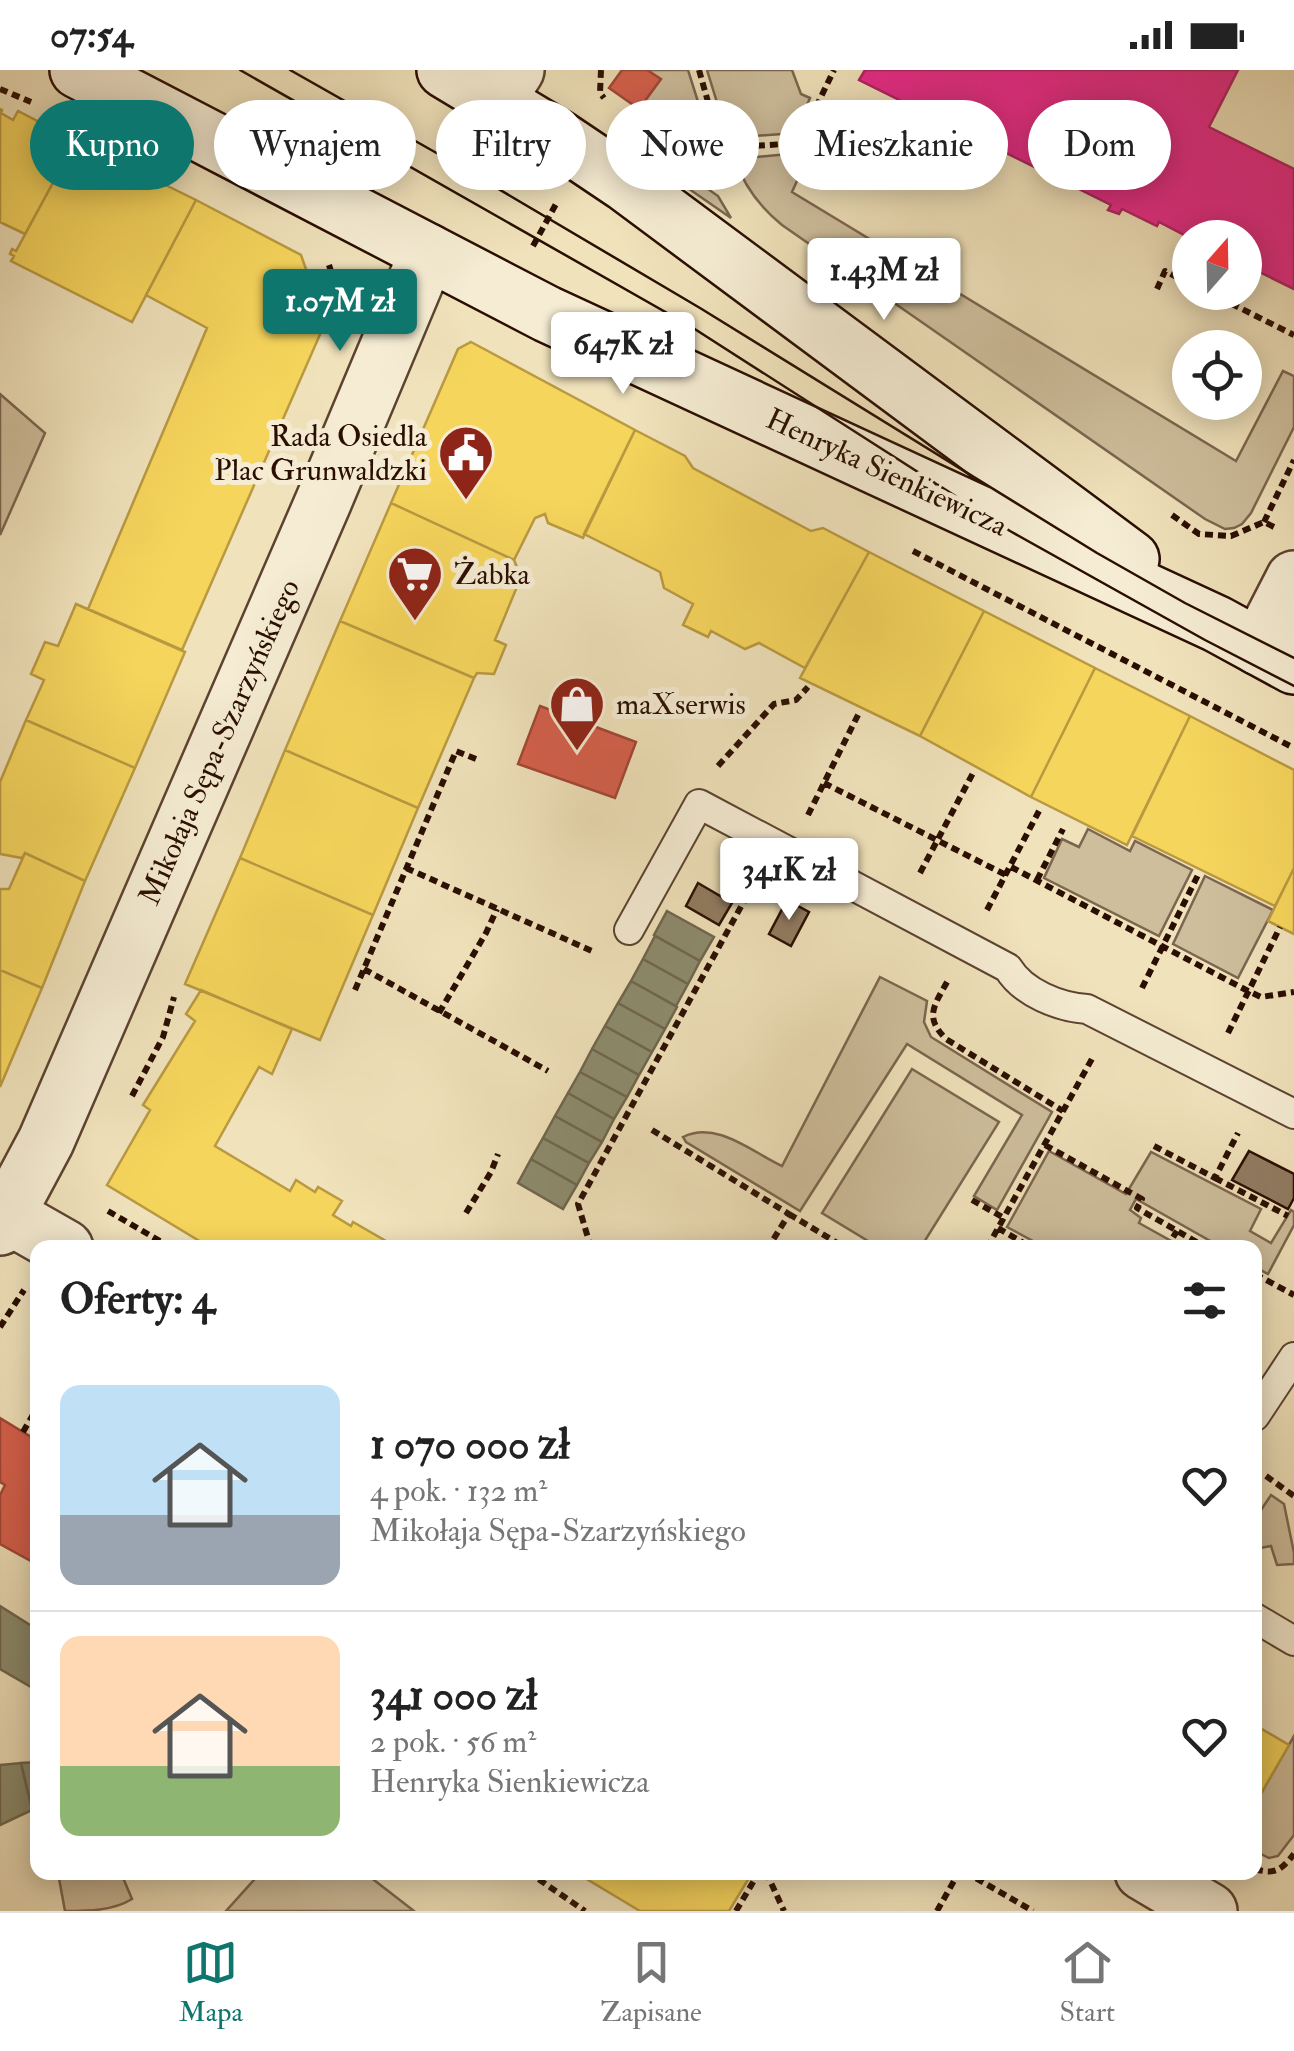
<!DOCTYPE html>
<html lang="pl">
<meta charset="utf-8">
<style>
:root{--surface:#fff;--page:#f2f2f2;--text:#222;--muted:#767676;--line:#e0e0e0;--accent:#0f766e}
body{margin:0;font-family:"IM FELL Double Pica",serif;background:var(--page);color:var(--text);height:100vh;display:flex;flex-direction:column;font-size:38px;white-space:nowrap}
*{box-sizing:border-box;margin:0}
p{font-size:32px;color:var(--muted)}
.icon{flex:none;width:55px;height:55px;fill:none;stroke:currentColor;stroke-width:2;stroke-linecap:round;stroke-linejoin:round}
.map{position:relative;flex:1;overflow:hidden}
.side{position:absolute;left:30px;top:1170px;width:1232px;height:640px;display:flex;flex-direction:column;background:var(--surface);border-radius:20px;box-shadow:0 5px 25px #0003}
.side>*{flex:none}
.hud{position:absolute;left:30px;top:30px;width:1235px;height:90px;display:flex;gap:20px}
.needle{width:65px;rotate:20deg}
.buttons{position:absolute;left:1172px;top:150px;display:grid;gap:20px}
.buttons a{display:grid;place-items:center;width:90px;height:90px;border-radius:50%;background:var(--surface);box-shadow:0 5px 25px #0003;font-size:50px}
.price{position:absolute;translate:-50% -85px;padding:0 22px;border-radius:10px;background:#fff;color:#222;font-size:32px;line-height:65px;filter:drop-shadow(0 2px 5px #0008)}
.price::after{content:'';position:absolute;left:50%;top:60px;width:30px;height:22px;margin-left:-15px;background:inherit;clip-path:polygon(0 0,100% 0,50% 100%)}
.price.selected{background:var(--accent);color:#fff}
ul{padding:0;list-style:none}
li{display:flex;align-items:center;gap:30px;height:250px;padding:0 30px}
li+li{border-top:2px solid var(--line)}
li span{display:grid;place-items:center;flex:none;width:280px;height:200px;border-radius:20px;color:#555}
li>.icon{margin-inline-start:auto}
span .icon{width:120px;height:120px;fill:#fffc;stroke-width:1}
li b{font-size:42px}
h2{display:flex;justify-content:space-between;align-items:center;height:120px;padding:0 30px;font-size:42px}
.pill{padding:0 35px;border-radius:45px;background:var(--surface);box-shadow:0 5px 25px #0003;font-size:35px;line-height:90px}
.pill.selected{background:var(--accent);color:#fff}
.status{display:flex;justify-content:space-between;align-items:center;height:70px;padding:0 50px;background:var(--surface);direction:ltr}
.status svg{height:28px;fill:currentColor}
.tabs{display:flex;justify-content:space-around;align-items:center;height:140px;border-top:2px solid var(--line);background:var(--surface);font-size:28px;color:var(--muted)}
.tabs a{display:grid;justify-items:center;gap:5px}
.tabs .selected{color:var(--accent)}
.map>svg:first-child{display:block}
.green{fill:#cebe9c;stroke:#7c664f;stroke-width:2.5}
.homes{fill:#f6d55c;stroke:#b99941;stroke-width:2.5}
.shops{fill:#d6604d;stroke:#a24736;stroke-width:2.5}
.health{fill:#e7298a;stroke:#ae2161;stroke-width:2.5}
.industry{fill:#8c8c6e;stroke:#6f664e;stroke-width:2.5}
.building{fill:#917c62;stroke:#2a0e02;stroke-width:2.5}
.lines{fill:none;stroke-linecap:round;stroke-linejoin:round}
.lane-casing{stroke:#5c4330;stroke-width:32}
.street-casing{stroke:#5c4330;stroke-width:60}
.secondary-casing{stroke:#2a0e02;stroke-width:60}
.path{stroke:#2a0e02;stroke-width:6;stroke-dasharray:8 5;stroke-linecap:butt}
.lane{stroke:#f5ecd3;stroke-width:28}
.street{stroke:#f5ecd3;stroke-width:55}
.secondary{stroke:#f5ecd3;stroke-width:55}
.tram{stroke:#2a0e02;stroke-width:2.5}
.labels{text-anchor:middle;stroke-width:10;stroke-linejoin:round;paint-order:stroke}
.poi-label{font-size:30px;fill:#2a0e02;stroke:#f5ecd3;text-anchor:start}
.street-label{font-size:30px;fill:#2a0e02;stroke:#f5ecd3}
</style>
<div class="status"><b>07:54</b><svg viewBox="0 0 49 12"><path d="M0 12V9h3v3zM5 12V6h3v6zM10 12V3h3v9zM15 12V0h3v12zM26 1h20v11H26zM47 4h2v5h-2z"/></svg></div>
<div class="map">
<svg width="1294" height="1841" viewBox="0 0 1294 1841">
<rect width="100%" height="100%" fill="#f0e2bb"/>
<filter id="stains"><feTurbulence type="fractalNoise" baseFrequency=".002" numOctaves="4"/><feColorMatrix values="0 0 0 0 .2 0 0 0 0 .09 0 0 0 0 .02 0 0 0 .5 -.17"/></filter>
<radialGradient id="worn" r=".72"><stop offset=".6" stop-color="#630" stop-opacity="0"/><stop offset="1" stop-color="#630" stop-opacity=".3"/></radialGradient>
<!-- green -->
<path class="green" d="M 647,0 L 688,0 L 712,76 L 703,81 L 639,39 L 660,9 Z
M 707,0 L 792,0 L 801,24 L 810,28 L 795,63 L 728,68 Z
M 649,78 L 718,126 L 731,148 L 643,87 Z
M 810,82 L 792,122 L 1236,391 L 1283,301 L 1294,306 L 1294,357 L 1251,443 L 1242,454 L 1234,458 L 1225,459 L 1205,449 L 782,155 C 760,137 744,117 735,89 Z
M 0,324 L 45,363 L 0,465 Z
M 1088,759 L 1130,781 L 1135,771 L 1192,800 L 1159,866 L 1044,808 L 1062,769 L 1079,777 Z
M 1205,806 L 1273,840 L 1238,908 L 1173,874 Z
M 880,907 L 927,931 L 924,952 L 931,967 L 1052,1042 L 997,1140 L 974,1126 L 1022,1045 L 907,974 L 800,1141 L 686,1072 L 683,1067 C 716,1050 752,1082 782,1096 Z
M 912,999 L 999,1052 L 921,1177 L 878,1177 L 822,1143 Z
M 1049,1081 L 1126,1124 L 1151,1082 L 1261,1139 L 1250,1161 L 1271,1173 L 1291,1140 L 1294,1142 L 1294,1155 L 1268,1204 L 1255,1197 L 1255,1178 L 1221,1177 L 1136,1129 L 1130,1140 L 1141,1148 L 1139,1153 L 1182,1177 L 1044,1177 L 1007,1157 Z
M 1271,1425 L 1284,1434 L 1294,1483 L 1294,1494 L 1277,1495 L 1271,1476 L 1255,1479 L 1255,1449 Z
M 1294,1666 L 1294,1765 L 1278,1786 L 1269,1788 L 1255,1781 L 1255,1734 Z
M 261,1802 L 365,1803 L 414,1841 L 226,1841 Z
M 58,1803 L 121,1803 L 132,1829 C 113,1841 87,1841 65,1841 Z"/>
<!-- homes -->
<path class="homes" d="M 0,39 L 2,40 L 1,43 L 13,50 L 18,41 L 68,67 L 67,70 L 74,74 L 25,164 L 0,152 Z
M 68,67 L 196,130 L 132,252 L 11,191 L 14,186 L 10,184 L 12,179 L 16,181 L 74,74 L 67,70 Z
M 196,130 L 301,185 L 308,205 L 317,201 L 328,230 L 319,234 L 325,253 L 182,580 L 88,539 L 207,258 L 146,225 Z
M 471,272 L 635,360 L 583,468 L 548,453 L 545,444 L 535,448 L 514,490 L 391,433 L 458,279 Z
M 635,360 L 685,386 L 693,398 L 811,461 L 823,458 L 869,482 L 805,598 L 759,573 L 745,579 L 711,561 L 708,567 L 683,555 L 693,534 L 664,518 L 660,502 L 584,464 Z
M 391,433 L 514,490 L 521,507 L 495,570 L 506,575 L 494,604 L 477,603 L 474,608 L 340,551 Z
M 869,482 L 984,541 L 920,666 L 800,608 Z
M 76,534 L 185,582 L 135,698 L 26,650 L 44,610 L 31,604 L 45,572 L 58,576 Z
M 984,541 L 1095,598 L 1031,727 L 920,666 Z
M 340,551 L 474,608 L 418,738 L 285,680 Z
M 1095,598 L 1190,646 L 1127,775 L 1031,727 Z
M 1190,646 L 1294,700 L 1294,798 L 1275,836 L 1132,766 Z
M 26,650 L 135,698 L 85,811 L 25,783 L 22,788 L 0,784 L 0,712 Z
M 285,680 L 418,738 L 373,845 L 240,788 Z
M 25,783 L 85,811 L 42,918 L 0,900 L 0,819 L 9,819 Z
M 240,788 L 373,845 L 320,970 L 185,914 Z
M 1294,798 L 1294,864 L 1268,851 Z
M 0,900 L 42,918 L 0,1017 Z
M 201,920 L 292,959 L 272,1004 L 259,997 L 215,1076 L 290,1121 L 296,1110 L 315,1122 L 318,1117 L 342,1131 L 333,1145 L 351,1156 L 353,1152 L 398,1178 L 211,1178 L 107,1115 L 150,1040 L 143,1035 L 195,951 L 186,944 Z
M 1255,1655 L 1289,1675 L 1255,1734 Z
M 575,1802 L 751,1802 L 752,1803 L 729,1841 L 640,1841 Z"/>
<!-- shops -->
<path class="shops" d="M 622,0 L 647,0 L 661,9 L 639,39 L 609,18 Z
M 540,636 L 636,672 L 615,728 L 518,694 Z
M 0,1348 L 33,1368 L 38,1361 L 38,1495 L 0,1474 L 0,1425 L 5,1415 L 0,1412 Z"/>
<!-- health -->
<path class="health" d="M 865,0 L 1238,0 L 1209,57 L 1294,99 L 1294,219 L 1245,195 L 1245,168 L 1190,168 L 1159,152 L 1157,156 L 1122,139 L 1119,144 L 1108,140 L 1111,135 L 859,10 Z"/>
<!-- industry -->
<path class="industry" d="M 667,841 L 714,867 L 700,891 L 654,865 Z
M 655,866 L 700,891 L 688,914 L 643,889 Z
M 643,889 L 688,914 L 676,936 L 631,911 Z
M 631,911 L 677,937 L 665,959 L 618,933 Z
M 618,933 L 665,959 L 652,982 L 605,956 Z
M 605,956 L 652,982 L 639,1005 L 592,979 Z
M 592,979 L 639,1005 L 627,1027 L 580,1002 Z
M 580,1002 L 627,1027 L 614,1049 L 568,1023 Z
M 568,1023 L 614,1049 L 602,1072 L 555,1046 Z
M 555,1046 L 602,1072 L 589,1093 L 543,1068 Z
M 543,1068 L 589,1093 L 577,1115 L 531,1089 Z
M 531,1089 L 577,1115 L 563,1139 L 518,1113 Z
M 0,1536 L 38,1560 L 38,1621 L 0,1599 Z
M 38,1692 L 38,1740 L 32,1740 L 21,1693 Z
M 21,1693 L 32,1740 L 0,1755 L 0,1695 Z"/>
<!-- building -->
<path class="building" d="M 698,813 L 732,833 L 719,855 L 686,836 Z
M 787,830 L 809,842 L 791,876 L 769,864 Z
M 1249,1081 L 1294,1104 L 1294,1128 L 1288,1139 L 1232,1110 Z"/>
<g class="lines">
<!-- lane casing -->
<g class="lane-casing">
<path id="lane" d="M 629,860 L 699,734 L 1008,898 C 1023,923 1059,937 1087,939 L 1294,1044
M 1255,1346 L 1294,1287
M 1255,1548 L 1294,1571"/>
</g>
<!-- street casing -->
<g class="street-casing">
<path id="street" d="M 497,30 L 516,0
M 1259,577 L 1294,509
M 0,1141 L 65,1178
M 0,1157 L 46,1071 L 324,430 L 428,182
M 1143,1802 L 1209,1841"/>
</g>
<!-- secondary casing -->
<g class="secondary-casing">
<path id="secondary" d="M 78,0 L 547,244 L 1217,554 L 1294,596
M 445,0 L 558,68 L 625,113 L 1131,489"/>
</g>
<!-- path -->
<path class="path" d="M 601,0 L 600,23 L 604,28
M 699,0 L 721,78 L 815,72 L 911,62
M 0,19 L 31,32
M 799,72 L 834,0
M 704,98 L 706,99 L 721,78
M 533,176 L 556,134
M 329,195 L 342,236
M 1157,219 L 1165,201 L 1190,214
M 1208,222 L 1294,265
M 1172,445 L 1199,464 L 1231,466 L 1264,452 L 1274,457
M 1264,452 L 1294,390
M 913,481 L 1294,678
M 718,696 L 774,634 L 796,630 L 808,617
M 824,713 L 1006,805
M 808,745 L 859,643
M 1011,797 L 1248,921 L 1261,927 L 1294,922
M 406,798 L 592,881
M 920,803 L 973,703
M 1037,810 L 1063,759
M 987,840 L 1039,741
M 364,899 L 548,1001
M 947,912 C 934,936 924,947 946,969 L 1063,1041
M 1142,918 L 1199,803
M 355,920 L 456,681 L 476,689
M 439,943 L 486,863 L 497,839
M 1228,963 L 1280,857
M 132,1026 L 163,967 L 174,927
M 652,1060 L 789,1144 L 768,1178
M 1045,1075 L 1142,1129 L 1137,1138 L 1207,1178
M 1154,1076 L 1215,1108 L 1238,1063
M 1215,1108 L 1288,1146
M 972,1130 L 1004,1148
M 108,1141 L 172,1178
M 466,1143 L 491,1102 L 498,1084
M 789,1144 L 839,1174 L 838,1178
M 998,1158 L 1032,1178
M 591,1178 L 578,1134 L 755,811
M 610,1178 L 617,1173
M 987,1178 L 1093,987
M 1166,1178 L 1177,1161
M 1255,1204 L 1294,1225
M 0,1257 L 24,1220
M 23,1362 L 38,1336
M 1266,1406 L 1294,1426
M 1255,1799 C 1276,1805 1281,1800 1294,1784
M 528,1802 L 585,1841
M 766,1802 L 784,1841
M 965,1802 L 1033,1841
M 736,1841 L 759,1802
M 937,1841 L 959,1802"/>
<!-- lane -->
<use href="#lane" class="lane"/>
<!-- street -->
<use href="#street" class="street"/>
<!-- secondary -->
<use href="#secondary" class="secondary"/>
<!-- tram -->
<path class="tram" d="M 240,0 L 690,256 L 1010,461 L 1205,570 L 1294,616
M 290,0 L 463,98 L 700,238 L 1097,483 L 1185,533 L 1294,588"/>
</g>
<!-- icons -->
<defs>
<g id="civic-pin" transform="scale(2.875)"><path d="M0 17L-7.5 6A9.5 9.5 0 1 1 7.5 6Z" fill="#8f2418" stroke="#f5ecd3"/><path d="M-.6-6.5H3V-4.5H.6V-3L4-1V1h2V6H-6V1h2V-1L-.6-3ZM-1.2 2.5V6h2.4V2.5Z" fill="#fff"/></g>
<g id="supermarket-pin" transform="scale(2.875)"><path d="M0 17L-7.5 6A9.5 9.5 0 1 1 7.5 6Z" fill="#8f2418" stroke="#f5ecd3"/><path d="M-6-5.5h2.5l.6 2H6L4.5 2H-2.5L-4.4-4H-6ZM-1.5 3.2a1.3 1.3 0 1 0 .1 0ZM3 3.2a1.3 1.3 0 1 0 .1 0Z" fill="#fff"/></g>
<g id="shop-pin" transform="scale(2.875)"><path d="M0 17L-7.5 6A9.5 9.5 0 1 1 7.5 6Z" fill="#8f2418" stroke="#f5ecd3"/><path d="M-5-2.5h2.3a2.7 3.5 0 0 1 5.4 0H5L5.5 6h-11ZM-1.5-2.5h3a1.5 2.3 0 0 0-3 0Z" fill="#fff"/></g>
</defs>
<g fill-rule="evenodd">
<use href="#civic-pin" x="466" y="383"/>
<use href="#supermarket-pin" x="415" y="504"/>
<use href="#shop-pin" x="577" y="634"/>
</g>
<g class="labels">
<!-- poi labels -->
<g class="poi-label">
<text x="427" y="376" text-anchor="end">Rada Osiedla<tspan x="427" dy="34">Plac Grunwaldzki</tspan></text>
<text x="454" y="514">Żabka</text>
<text x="616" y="644">maXserwis</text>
</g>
<!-- street labels -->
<g class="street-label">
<text transform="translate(887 402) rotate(25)" y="10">Henryka Sienkiewicza</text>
<text transform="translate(219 672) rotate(-66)" y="10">Mikołaja Sępa-Szarzyńskiego</text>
</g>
</g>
<rect width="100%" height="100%" filter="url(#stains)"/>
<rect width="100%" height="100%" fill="url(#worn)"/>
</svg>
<div class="buttons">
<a><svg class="needle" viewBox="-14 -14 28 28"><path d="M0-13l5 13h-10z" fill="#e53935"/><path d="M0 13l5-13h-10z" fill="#767676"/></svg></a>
<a><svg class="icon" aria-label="locate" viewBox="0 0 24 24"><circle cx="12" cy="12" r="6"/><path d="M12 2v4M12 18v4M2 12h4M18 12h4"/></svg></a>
</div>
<b class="price" style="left:884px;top:253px">1.43M zł</b>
<b class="price selected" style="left:340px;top:284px">1.07M zł</b>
<b class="price" style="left:623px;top:327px">647K zł</b>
<b class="price" style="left:789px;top:853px">341K zł</b>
<div class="hud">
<a class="pill selected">Kupno</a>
<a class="pill">Wynajem</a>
<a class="pill">Filtry</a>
<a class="pill">Nowe</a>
<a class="pill">Mieszkanie</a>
<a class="pill">Dom</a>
</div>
<section class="side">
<h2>Oferty: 4<svg class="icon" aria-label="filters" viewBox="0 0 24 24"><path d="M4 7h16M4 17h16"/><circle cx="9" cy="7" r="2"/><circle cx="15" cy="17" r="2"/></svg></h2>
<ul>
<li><span style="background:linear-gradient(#bfe0f5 65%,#9aa5b1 0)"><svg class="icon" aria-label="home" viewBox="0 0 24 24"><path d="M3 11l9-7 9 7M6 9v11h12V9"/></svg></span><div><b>1 070 000 zł</b><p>4 pok. · 132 m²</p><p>Mikołaja Sępa-Szarzyńskiego</p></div><svg class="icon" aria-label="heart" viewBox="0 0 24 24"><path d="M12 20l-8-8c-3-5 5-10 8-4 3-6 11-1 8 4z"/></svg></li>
<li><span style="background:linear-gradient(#ffd9b3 65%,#8fb573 0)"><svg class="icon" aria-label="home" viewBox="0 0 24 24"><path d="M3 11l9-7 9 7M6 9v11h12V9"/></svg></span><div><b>341 000 zł</b><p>2 pok. · 56 m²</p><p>Henryka Sienkiewicza</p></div><svg class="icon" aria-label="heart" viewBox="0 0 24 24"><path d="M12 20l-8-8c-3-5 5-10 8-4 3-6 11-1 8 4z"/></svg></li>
</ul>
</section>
</div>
<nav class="tabs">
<a class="selected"><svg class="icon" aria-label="map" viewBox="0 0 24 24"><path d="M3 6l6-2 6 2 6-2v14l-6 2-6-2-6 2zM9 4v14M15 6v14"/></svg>Mapa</a>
<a><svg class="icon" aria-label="saved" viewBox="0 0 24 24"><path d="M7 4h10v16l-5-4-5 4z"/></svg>Zapisane</a>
<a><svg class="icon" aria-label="home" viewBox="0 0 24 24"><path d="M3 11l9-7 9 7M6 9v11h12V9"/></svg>Start</a>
</nav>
